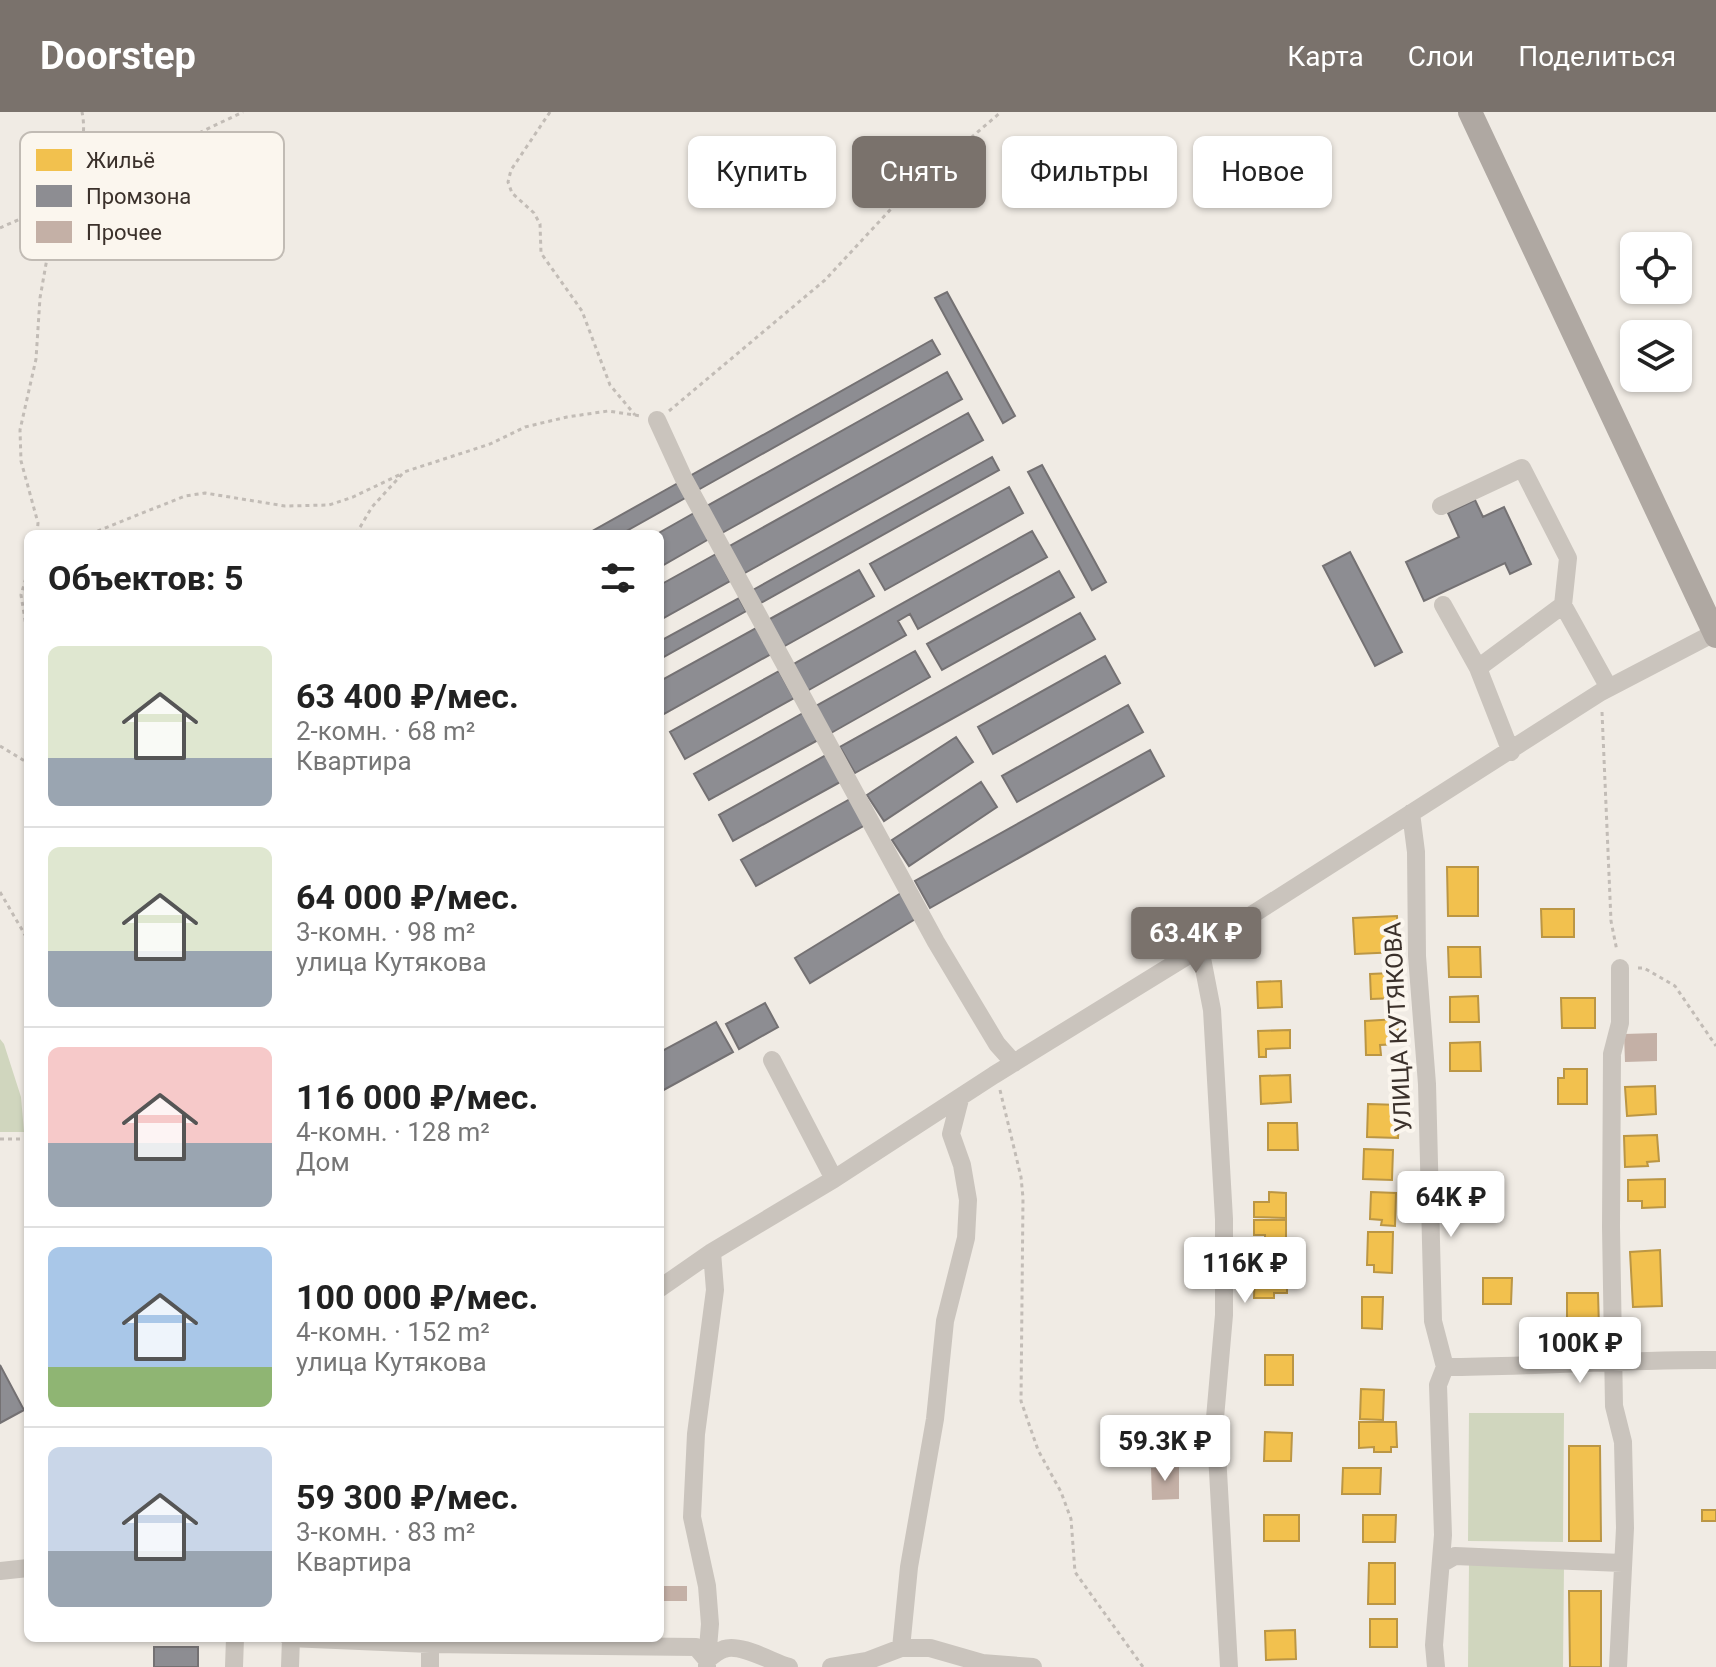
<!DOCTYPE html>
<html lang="ru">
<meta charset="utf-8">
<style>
:root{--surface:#fff;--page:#f2f2f2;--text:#222;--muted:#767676;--line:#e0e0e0;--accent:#7a726c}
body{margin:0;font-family:Roboto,sans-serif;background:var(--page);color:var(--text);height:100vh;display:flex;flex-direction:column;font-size:30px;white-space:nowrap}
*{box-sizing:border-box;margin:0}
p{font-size:26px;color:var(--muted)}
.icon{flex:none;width:44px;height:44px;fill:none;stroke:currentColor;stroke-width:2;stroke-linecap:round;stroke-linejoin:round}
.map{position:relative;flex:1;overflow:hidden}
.sheet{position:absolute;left:24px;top:418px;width:640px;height:1112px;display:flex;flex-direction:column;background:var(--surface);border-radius:12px;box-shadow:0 2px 6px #0004}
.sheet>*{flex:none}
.top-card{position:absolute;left:688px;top:24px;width:760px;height:72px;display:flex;gap:16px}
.controls{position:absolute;left:1620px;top:120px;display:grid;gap:16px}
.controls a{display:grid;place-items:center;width:72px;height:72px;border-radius:12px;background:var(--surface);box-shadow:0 2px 6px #0004;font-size:40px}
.price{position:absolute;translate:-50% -68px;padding:0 18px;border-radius:8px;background:#fff;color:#222;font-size:26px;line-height:52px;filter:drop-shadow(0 2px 4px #0008)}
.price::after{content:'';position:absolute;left:50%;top:48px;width:24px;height:18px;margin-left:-12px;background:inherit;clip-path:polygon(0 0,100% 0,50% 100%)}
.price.current{background:var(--accent);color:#fff}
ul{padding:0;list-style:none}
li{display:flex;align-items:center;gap:24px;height:200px;padding:0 24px}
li+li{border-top:2px solid var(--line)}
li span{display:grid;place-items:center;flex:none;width:224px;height:160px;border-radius:12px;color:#555}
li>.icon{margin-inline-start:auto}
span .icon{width:96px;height:96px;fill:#fffc;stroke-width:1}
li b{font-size:34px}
h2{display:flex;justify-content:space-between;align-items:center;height:96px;padding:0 24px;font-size:34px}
.tag{padding:0 28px;border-radius:12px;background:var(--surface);box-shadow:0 2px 6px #0004;font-size:28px;line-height:72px}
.tag.current{background:var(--accent);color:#fff}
header{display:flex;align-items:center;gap:48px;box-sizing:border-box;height:112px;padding:0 40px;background:var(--accent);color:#fff}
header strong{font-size:38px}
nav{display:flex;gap:44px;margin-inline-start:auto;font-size:28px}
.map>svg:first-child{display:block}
.green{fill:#d0d6be}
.homes{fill:#f2c14e;stroke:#bb9644;stroke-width:2}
.industry{fill:#8d8d92;stroke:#747173;stroke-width:2}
.building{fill:#c4b0a6}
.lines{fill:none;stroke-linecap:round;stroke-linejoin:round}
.path{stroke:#c2bcb6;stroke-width:3;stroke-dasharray:4 4;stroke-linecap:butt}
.minor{stroke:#cac4bd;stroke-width:18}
.major{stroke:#afa8a2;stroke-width:24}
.labels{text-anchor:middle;stroke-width:8;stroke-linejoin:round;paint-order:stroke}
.street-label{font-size:24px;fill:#3b312b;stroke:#fbf6ee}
.key{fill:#fbf6ee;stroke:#c1bbb4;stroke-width:2}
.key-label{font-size:22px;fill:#3b312b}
</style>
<header>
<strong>Doorstep</strong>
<nav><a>Карта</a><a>Слои</a><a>Поделиться</a></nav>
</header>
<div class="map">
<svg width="1716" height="1555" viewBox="0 0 1716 1555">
<rect width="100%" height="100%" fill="#f0ebe4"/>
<!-- green -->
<path class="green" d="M 0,927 L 4,932 L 21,985 L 24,1020 L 0,1020 Z
M 1469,1301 L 1564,1301 L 1563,1430 L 1468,1429 Z
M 1469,1452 L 1564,1453 L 1563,1555 L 1468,1555 Z"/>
<!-- homes -->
<path class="homes" d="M 1447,755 L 1478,755 L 1478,804 L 1448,804 Z
M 1541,797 L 1574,797 L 1574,825 L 1542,825 Z
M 1397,804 L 1399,840 L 1355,842 L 1353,806 Z
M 1448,835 L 1480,835 L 1481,865 L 1449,865 Z
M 1391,861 L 1391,871 L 1396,871 L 1397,886 L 1371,887 L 1370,862 Z
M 1281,869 L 1282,895 L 1258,896 L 1257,870 Z
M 1478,884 L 1479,910 L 1450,910 L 1450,885 Z
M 1561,886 L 1595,886 L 1595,916 L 1562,916 Z
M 1397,907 L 1399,932 L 1380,933 L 1381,943 L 1366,943 L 1365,909 Z
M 1290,918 L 1290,936 L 1266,937 L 1266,945 L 1259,945 L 1258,919 Z
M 1480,930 L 1481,959 L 1450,959 L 1450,931 Z
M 1564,957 L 1587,957 L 1587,992 L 1558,992 L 1558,966 L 1564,966 Z
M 1290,963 L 1291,990 L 1261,992 L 1260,964 Z
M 1655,974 L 1656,1002 L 1627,1004 L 1625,975 Z
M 1368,992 L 1400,993 L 1398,1026 L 1367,1025 Z
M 1268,1011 L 1297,1011 L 1298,1038 L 1268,1038 Z
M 1657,1023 L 1659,1049 L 1647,1050 L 1648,1054 L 1625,1055 L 1624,1024 Z
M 1364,1037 L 1393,1038 L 1392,1068 L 1363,1067 Z
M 1665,1067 L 1665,1095 L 1642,1096 L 1642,1089 L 1628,1089 L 1628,1068 Z
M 1497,1072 L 1497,1104 L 1458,1104 L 1458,1073 Z
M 1269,1080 L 1286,1081 L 1286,1106 L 1254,1105 L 1254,1090 L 1269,1090 Z
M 1371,1080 L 1396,1081 L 1395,1114 L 1381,1113 L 1382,1108 L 1370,1107 Z
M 1254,1108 L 1286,1108 L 1286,1127 L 1265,1127 L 1265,1123 L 1254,1123 Z
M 1368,1120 L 1393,1120 L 1392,1161 L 1374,1160 L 1374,1153 L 1367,1153 Z
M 1660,1138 L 1662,1194 L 1633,1195 L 1630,1140 Z
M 1255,1154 L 1287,1154 L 1287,1181 L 1274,1181 L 1274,1186 L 1254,1186 Z
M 1483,1166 L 1512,1166 L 1511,1192 L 1483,1192 Z
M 1567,1181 L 1598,1181 L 1599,1216 L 1567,1216 Z
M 1362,1185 L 1383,1185 L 1382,1217 L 1362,1216 Z
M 1265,1243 L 1293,1243 L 1293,1273 L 1265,1273 Z
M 1361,1277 L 1384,1278 L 1383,1308 L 1360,1307 Z
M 1359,1310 L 1396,1310 L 1397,1335 L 1391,1335 L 1391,1340 L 1374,1340 L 1374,1335 L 1359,1336 Z
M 1265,1320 L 1292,1321 L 1291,1349 L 1264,1349 Z
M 1569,1334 L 1600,1334 L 1601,1429 L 1569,1429 Z
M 1343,1356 L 1381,1356 L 1380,1382 L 1342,1382 Z
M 1702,1398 L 1716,1398 L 1716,1409 L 1702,1409 Z
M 1264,1403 L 1299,1403 L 1299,1429 L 1264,1429 Z
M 1363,1403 L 1396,1403 L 1395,1430 L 1363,1430 Z
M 1369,1451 L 1395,1451 L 1395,1492 L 1368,1492 Z
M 1569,1479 L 1601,1479 L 1601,1555 L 1570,1555 Z
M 1370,1507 L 1397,1507 L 1397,1535 L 1370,1535 Z
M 1295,1518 L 1296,1547 L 1266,1548 L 1265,1519 Z"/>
<!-- industry -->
<path class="industry" d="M 947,180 L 1015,304 L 1003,311 L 935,186 Z
M 932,228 L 940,242 L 698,378 L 690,364 Z
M 947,260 L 962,287 L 722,421 L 707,394 Z
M 968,301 L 983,328 L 743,462 L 728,435 Z
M 992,345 L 999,358 L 759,492 L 751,479 Z
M 1042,353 L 1106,470 L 1092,478 L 1028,360 Z
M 678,371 L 687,385 L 621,422 L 587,422 Z
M 1009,375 L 1023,401 L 885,478 L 870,452 Z
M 1475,388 L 1483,405 L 1504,395 L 1531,452 L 1510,462 L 1505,451 L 1424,489 L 1406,450 L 1459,425 L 1448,401 Z
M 694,401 L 709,427 L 660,455 L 660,422 L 657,422 Z
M 1032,419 L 1047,445 L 918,517 L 910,502 L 898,509 L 906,523 L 807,579 L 792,553 Z
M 1350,440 L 1402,540 L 1375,554 L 1323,454 Z
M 716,442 L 730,469 L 660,508 L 660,473 Z
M 859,458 L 874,484 L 783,535 L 768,508 Z
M 1059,459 L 1074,485 L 942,558 L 927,532 Z
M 739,486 L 746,499 L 660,547 L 660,529 Z
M 1080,501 L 1095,527 L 855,661 L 840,635 Z
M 756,516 L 771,542 L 662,603 L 660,569 Z
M 915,539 L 930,565 L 831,621 L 816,594 Z
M 1105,544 L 1120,571 L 993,642 L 978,615 Z
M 779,559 L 794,586 L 685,647 L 670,620 Z
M 1128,593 L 1143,620 L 1017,690 L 1002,664 Z
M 803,601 L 818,628 L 709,688 L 694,662 Z
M 956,625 L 973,650 L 884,709 L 867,683 Z
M 1150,638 L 1164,664 L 930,796 L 915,769 Z
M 828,642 L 842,669 L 733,729 L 719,703 Z
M 981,670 L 997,695 L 909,754 L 892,728 Z
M 850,687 L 865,713 L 756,774 L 741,748 Z
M 901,781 L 917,806 L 810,871 L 795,846 Z
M 765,891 L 778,915 L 739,937 L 726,912 Z
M 716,910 L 733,940 L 660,980 L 660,940 Z
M 0,1253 L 24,1298 L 0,1311 Z
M 154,1535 L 198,1535 L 198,1555 L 154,1555 Z"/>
<!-- building -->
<path class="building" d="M 1657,921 L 1657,949 L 1625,950 L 1624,922 Z
M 1179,1355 L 1179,1387 L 1152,1388 L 1151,1356 Z
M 663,1474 L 687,1474 L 687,1489 L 663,1489 Z"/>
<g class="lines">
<!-- path -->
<path class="path" d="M 550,0 L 511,58 L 508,70 L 512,81 L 534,101 L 540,112 L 541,141 L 582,199 L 610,273 L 635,303
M 0,116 C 14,109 34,103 46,92 C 72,70 89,33 82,0
M 669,299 L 825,168 L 903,84 L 1001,0
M 37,422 L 38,411 L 21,349 L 20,318 L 36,247 L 40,186 L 49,135 L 45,94 L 243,0
M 90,422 L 185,384 L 205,381 L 285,394 L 329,393 L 353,385 L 401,362
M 356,422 L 372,395 L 404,360 L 490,332 L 525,315 L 567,305 L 608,299 L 641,304
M 28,459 L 21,483 L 28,526
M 1602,600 L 1611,809 L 1617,839
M 0,634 L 28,651
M 0,780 L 28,828
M 1638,856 L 1644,856 L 1675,874 L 1716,934
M 1000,978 L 1021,1065 L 1023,1086 L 1021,1289 L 1038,1338 L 1061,1380 L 1071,1407 L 1075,1460 L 1143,1555
M 0,1027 L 28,1027"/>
<!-- minor -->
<path class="minor" d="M 657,308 L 684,367 L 936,830 L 997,932 L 1014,951
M 1441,394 L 1522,356 L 1568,446 L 1563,493 L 1609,576
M 1443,493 L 1478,556 L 1511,640
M 1478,556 L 1563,493
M 1411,701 L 1416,740 L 1417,844 L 1427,972 L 1433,1209 L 1445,1255 L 1438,1273 L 1443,1423 L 1434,1533 L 1436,1555
M 1200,836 L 1212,898 L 1224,1107 L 1224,1203 L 1215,1306 L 1229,1555
M 772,948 L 834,1067
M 660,1176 L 712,1140 L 834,1067 L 994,963 L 1200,836 L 1601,580 L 1716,520
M 1445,1255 C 1535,1255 1626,1247 1716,1248
M 1441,1452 L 1455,1444 L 1622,1451
M 0,1459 L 28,1456
M 289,1526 L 430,1532 L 430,1555
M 430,1532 L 696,1535 L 707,1548 L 707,1554
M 901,1536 L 909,1455 L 935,1307 L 945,1209 L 966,1126 L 968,1088 L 962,1053 L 951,1022 L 960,987
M 707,1548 L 710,1512 L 707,1474 L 692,1405 L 696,1322 L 715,1178 L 712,1140
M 707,1548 C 712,1544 718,1539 724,1537 C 740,1531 772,1550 789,1555
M 234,1555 L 235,1526
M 290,1555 L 291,1526
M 831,1555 L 867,1549 L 901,1536 L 930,1536 L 982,1551 L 1033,1555
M 1618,1555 L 1625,1416 L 1623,1330 L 1614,1294 L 1611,1115 L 1612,942 L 1620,911 L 1620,856"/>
<!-- major -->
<path class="major" d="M 1470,0 L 1716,524"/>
</g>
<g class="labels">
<!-- street labels -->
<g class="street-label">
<text transform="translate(1398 915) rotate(-93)" y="8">УЛИЦА КУТЯКОВА</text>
</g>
</g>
<!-- legend -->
<rect x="20" y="20" width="264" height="128" rx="12" class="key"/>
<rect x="36" y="37" width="36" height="22" fill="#f2c14e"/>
<rect x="36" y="73" width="36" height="22" fill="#8d8d92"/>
<rect x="36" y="109" width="36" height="22" fill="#c4b0a6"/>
<g class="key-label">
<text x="86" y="56">Жильё</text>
<text x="86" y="92">Промзона</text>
<text x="86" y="128">Прочее</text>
</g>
</svg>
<div class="controls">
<a><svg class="icon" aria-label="locate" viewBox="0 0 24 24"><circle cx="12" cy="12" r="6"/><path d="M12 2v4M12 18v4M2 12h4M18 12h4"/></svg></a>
<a><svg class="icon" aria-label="layers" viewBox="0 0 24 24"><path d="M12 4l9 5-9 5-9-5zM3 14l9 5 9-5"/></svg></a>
</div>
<b class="price current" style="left:1196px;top:863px">63.4K ₽</b>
<b class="price" style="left:1451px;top:1127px">64K ₽</b>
<b class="price" style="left:1245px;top:1193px">116K ₽</b>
<b class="price" style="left:1580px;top:1273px">100K ₽</b>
<b class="price" style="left:1165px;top:1371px">59.3K ₽</b>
<div class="top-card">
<a class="tag">Купить</a>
<a class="tag current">Снять</a>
<a class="tag">Фильтры</a>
<a class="tag">Новое</a>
</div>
<section class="sheet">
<h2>Объектов: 5<svg class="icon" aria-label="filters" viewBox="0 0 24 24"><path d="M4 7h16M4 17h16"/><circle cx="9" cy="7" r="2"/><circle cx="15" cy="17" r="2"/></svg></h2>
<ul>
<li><span style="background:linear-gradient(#dfe7d0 70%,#9aa5b1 0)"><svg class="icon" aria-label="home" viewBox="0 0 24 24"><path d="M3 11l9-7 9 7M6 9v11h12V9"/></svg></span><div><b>63 400 ₽/мес.</b><p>2-комн. · 68 m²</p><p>Квартира</p></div></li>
<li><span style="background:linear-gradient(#dfe7d0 65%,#9aa5b1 0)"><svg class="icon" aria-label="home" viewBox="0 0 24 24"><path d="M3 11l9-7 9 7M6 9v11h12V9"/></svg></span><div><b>64 000 ₽/мес.</b><p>3-комн. · 98 m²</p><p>улица Кутякова</p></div></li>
<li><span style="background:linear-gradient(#f6c9c9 60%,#9aa5b1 0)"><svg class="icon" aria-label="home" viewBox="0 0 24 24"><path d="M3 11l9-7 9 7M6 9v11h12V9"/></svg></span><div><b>116 000 ₽/мес.</b><p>4-комн. · 128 m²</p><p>Дом</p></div></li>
<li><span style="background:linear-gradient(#a9c7e8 75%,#8fb573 0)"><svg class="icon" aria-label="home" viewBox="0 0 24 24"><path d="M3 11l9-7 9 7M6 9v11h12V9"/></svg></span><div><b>100 000 ₽/мес.</b><p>4-комн. · 152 m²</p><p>улица Кутякова</p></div></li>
<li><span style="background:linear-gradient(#c9d6e8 65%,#9aa5b1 0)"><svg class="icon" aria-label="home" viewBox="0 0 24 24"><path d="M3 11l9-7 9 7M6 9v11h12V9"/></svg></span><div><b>59 300 ₽/мес.</b><p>3-комн. · 83 m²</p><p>Квартира</p></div></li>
</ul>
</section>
</div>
